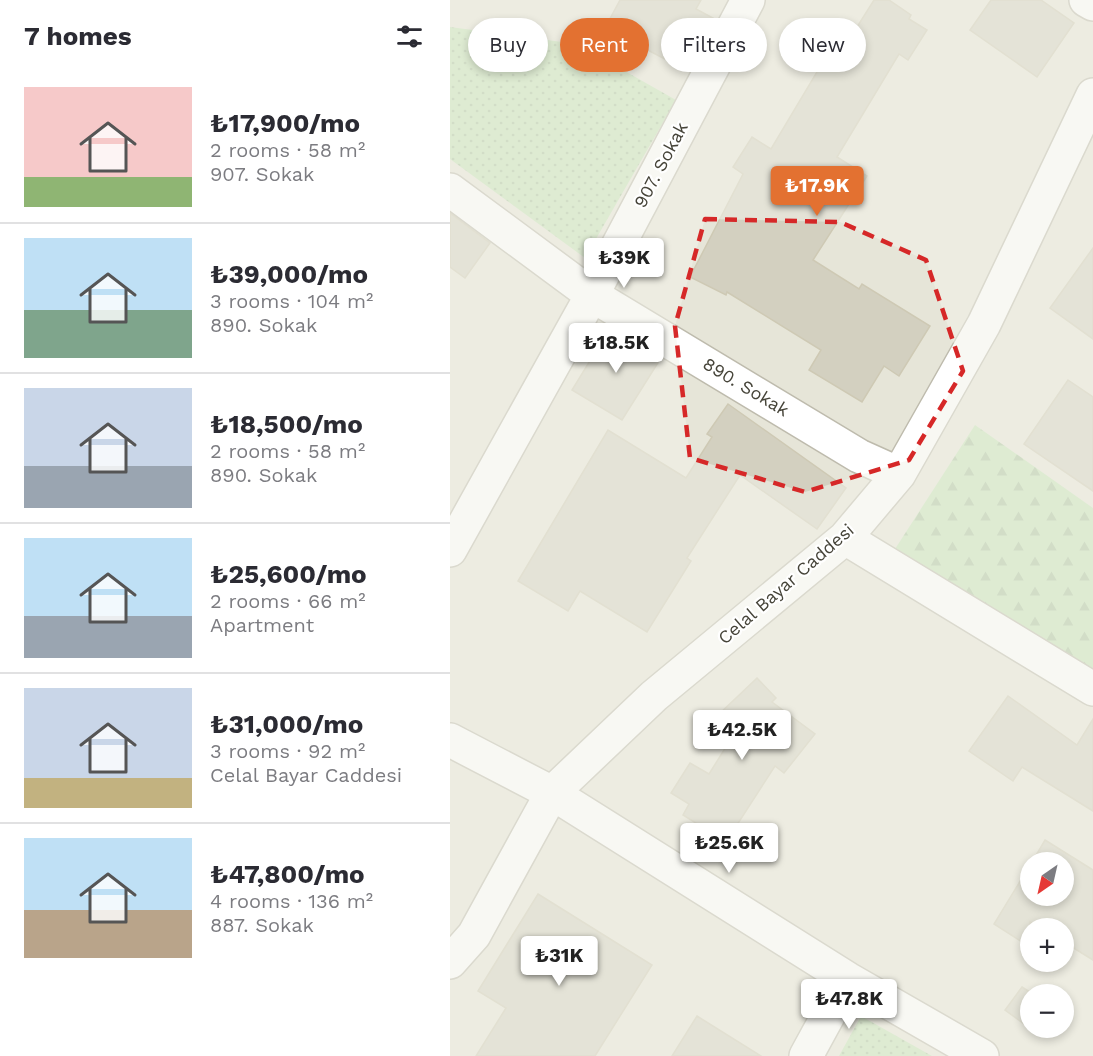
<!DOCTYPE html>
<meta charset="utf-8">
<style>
:root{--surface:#fff;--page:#f7f7f7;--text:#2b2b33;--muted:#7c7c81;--line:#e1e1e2;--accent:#e37131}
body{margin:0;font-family:"Work Sans",sans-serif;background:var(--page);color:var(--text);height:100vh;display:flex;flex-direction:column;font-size:22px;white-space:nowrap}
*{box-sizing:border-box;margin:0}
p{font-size:20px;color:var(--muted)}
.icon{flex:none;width:33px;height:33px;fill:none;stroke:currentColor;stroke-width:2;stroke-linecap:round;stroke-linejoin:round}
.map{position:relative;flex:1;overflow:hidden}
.details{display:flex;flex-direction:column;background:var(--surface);width:450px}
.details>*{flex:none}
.top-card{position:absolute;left:18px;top:18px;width:534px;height:54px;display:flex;gap:12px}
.needle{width:39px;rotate:214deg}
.tools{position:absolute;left:570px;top:852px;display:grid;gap:12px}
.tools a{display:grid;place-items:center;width:54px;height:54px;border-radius:50%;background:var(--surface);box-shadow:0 3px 9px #0003;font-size:30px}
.price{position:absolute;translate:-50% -51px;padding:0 14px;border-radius:6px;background:#fff;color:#222;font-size:20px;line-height:39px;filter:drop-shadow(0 2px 3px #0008)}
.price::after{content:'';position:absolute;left:50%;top:36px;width:18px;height:14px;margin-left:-9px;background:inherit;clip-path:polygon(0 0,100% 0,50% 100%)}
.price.active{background:var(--accent);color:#fff}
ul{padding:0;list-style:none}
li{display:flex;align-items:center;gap:18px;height:150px;padding:0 24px}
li+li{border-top:2px solid var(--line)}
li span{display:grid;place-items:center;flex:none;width:168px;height:120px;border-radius:0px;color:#555}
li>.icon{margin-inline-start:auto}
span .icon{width:72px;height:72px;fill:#fffc;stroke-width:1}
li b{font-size:26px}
h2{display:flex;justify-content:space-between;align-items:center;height:72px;padding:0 24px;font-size:26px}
.chip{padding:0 21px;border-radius:27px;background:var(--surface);box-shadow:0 3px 9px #0003;font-size:21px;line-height:54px}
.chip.active{background:var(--accent);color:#fff}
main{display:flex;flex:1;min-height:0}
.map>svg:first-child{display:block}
.residential{fill:#e6e5d8;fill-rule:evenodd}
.grass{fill:url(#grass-dots)}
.forest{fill:url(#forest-firs)}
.building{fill:#d3d0c0;stroke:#cec9b4;stroke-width:1.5}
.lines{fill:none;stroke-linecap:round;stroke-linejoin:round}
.minor-casing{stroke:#bebbad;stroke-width:36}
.minor{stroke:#fff;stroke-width:33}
.marked{fill:none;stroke:#d62828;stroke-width:4.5;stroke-dasharray:12 8;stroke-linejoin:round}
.labels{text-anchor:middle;stroke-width:4.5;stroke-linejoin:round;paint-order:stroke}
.street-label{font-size:18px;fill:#464439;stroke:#fff}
</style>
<main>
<section class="details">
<h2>7 homes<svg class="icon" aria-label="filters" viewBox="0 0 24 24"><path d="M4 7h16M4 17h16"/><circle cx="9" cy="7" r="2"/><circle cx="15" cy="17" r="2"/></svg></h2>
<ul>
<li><span style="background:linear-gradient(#f6c9c9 75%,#8fb573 0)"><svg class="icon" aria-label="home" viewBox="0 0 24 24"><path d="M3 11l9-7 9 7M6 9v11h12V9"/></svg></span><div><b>₺17,900/mo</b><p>2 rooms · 58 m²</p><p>907. Sokak</p></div></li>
<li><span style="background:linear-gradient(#bfe0f5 60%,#7fa58c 0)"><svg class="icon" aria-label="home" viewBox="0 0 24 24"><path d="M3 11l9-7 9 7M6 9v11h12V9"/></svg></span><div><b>₺39,000/mo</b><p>3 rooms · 104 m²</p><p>890. Sokak</p></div></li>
<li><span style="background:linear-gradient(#c9d6e8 65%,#9aa5b1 0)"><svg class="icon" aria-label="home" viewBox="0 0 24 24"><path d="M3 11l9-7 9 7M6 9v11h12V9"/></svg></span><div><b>₺18,500/mo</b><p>2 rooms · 58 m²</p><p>890. Sokak</p></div></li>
<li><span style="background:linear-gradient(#bfe0f5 65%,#9aa5b1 0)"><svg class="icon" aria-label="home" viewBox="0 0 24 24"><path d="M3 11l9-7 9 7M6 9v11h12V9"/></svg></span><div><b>₺25,600/mo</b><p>2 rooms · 66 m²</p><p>Apartment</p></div></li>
<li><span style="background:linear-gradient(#c9d6e8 75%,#c2b280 0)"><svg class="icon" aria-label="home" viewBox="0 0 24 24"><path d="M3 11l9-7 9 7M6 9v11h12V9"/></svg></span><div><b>₺31,000/mo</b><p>3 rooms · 92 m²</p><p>Celal Bayar Caddesi</p></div></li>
<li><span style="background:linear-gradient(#bfe0f5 60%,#b9a48a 0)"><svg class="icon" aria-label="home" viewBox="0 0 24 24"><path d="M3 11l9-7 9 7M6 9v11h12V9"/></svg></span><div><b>₺47,800/mo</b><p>4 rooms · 136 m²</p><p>887. Sokak</p></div></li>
</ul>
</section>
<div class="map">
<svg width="643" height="1056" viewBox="0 0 643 1056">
<defs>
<pattern id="grass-dots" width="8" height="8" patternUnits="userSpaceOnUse" patternTransform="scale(1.5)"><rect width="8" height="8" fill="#c6e3b7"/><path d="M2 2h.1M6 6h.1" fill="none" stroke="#abc49e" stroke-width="1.8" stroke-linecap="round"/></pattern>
<pattern id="forest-firs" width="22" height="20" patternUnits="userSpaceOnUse" patternTransform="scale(1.5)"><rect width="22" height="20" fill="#c6e3b7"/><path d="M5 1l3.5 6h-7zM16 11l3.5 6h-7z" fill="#abc49e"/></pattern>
</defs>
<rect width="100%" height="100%" fill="#f3f2ea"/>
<!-- residential -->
<path class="residential" d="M 0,0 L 643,0 L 643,1056 L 0,1056 ZM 580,862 L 614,862 L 614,896 L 580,896 ZM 580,928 L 614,928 L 614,962 L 580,962 ZM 580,994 L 614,994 L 614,1028 L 580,1028 Z"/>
<!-- grass -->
<path class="grass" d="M 0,27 L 127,44 L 226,100 L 135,258 L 0,159 Z
M 411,1016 L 482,1056 L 389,1056 Z"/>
<!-- forest -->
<path class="forest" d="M 525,425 L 643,508 L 643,670 L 445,549 Z"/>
<!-- building -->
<path class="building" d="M 170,0 L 251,0 L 246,9 L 263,18 L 236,70 L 155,28 Z
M 424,0 L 439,0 L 461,15 L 459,19 L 477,30 L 458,60 L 449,54 L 387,157 L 417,176 L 363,260 L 409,289 L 412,284 L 480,326 L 449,376 L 434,366 L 412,402 L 359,370 L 371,350 L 277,292 L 276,295 L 240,277 L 293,174 L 283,167 L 302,137 L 321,149 L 386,40 L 395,46 Z
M 541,0 L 591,0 L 624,23 L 587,77 L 520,30 Z
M 0,213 L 40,243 L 15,278 L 0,267 Z
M 643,248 L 643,339 L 600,308 Z
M 160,328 L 211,358 L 172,420 L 122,390 Z
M 618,380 L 643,397 L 643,491 L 574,444 Z
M 278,404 L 396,488 L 367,529 L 290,475 L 237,558 L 241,561 L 197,632 L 130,591 L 118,611 L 68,581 L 158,430 L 236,478 L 262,437 L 257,434 Z
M 307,678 L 326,698 L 322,702 L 365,734 L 334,773 L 325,766 L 276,842 L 233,815 L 239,804 L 221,793 L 240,763 L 259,774 L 284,734 L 267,716 Z
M 558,696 L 627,745 L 643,719 L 643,811 L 572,767 L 563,781 L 519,751 Z
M 595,840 L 643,870 L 643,960 L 614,942 L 614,928 L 591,928 L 580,922 L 580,947 L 544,924 L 580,865 L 580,896 L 614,896 L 614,862 L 582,862 Z
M 88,894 L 202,965 L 145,1056 L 26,1056 L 56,1008 L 28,991 Z
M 572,987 L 583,994 L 580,994 L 580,1028 L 594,1028 L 589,1035 L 555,1010 Z
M 247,1016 L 311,1056 L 222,1056 Z"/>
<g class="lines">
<!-- minor casing -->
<g class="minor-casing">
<path id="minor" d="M 636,0 L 643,4
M 0,190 L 142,295 L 409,456 L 449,474
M 395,538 L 643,689
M 0,550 L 142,295 L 298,0
M 0,740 L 102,793 L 398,979 L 532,1056
M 0,962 L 24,935 L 102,793 L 204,696 L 395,538 L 449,474 L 534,324 L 643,95
M 356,1056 L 398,979"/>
</g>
<!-- minor -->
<use href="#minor" class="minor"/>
</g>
<!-- marked area -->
<path d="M0 0H643V1056H0ZM 255,219 L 390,222 L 476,260 L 513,371 L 459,460 L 355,492 L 240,458 L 225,326 Z" fill="#f3f2ea" fill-opacity=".55" fill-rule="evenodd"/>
<path class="marked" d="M 255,219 L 390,222 L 476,260 L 513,371 L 459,460 L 355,492 L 240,458 L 225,326 Z"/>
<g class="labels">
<!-- street labels -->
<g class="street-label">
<text transform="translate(211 165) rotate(-62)" y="6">907. Sokak</text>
<text transform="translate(296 387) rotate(31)" y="6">890. Sokak</text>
<text transform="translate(336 584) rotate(-41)" y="6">Celal Bayar Caddesi</text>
</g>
</g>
</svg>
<div class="tools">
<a><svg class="needle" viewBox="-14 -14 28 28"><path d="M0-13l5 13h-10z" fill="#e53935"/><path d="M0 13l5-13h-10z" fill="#7c7c81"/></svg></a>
<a>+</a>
<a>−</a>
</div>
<b class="price active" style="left:367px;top:217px">₺17.9K</b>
<b class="price" style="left:174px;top:289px">₺39K</b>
<b class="price" style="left:166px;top:374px">₺18.5K</b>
<b class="price" style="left:292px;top:761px">₺42.5K</b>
<b class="price" style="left:279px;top:874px">₺25.6K</b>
<b class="price" style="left:109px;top:987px">₺31K</b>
<b class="price" style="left:399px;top:1030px">₺47.8K</b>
<div class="top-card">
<a class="chip">Buy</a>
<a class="chip active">Rent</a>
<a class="chip">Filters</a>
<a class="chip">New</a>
</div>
</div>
</main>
